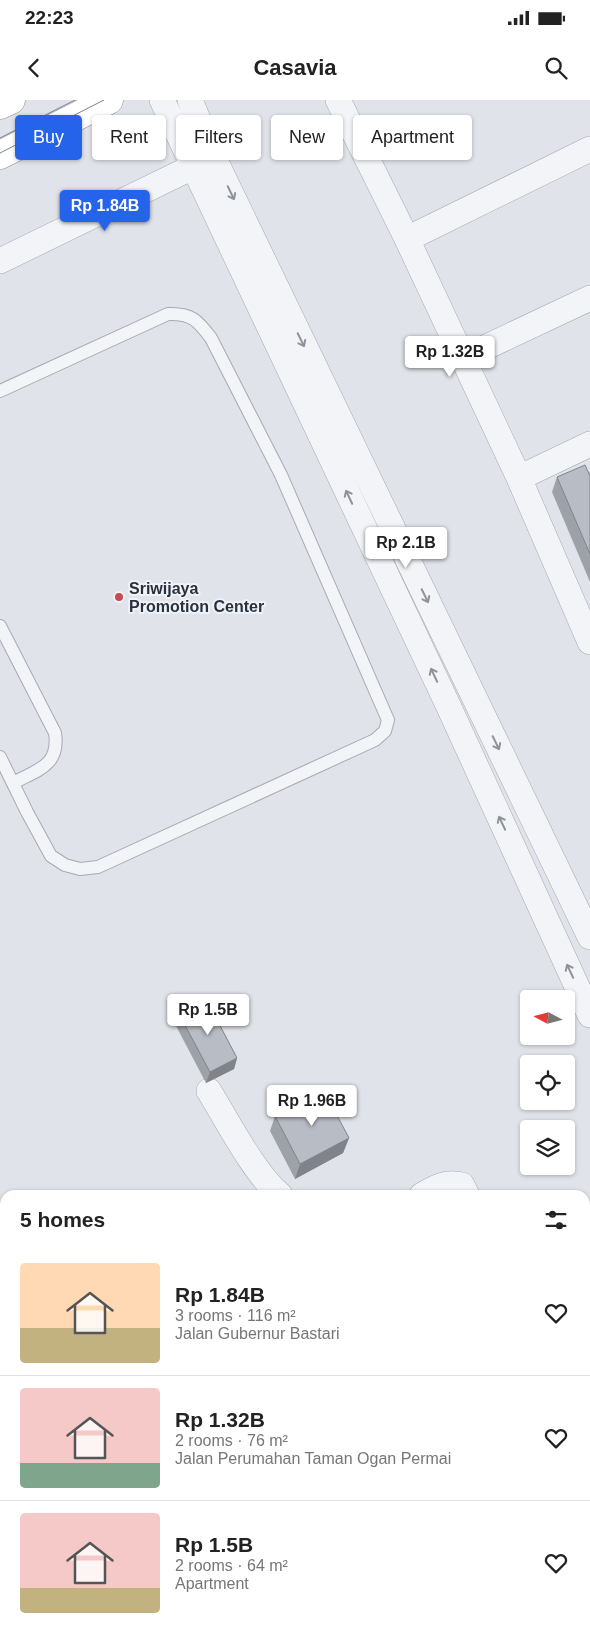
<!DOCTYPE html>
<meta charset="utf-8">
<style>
:root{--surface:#fff;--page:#f6f6f6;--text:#222;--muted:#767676;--line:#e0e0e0;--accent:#2563eb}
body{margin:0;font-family:Helvetica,sans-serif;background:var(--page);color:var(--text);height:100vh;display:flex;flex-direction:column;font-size:19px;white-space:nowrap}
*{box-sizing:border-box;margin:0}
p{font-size:16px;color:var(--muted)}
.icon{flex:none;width:28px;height:28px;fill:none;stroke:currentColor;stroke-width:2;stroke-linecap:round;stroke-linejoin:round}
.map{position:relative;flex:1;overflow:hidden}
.sheet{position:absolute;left:0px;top:1090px;width:590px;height:446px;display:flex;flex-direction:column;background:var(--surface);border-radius:15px 15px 0 0;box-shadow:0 1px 4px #0004}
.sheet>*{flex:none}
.guide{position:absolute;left:15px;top:15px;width:560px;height:45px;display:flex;gap:10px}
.needle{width:32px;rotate:277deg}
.buttons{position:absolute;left:520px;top:890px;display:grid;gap:10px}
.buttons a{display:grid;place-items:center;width:55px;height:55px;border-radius:5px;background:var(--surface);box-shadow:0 1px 4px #0004;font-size:25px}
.price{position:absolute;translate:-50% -42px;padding:0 11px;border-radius:5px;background:#fff;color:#222;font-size:16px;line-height:32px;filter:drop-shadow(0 1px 2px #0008)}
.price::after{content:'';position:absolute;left:50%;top:30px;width:15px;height:11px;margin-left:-8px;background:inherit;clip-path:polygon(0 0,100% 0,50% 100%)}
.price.active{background:var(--accent);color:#fff}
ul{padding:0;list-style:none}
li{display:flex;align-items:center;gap:15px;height:125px;padding:0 20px}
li+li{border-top:1px solid var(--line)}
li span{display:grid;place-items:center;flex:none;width:140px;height:100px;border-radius:5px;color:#555}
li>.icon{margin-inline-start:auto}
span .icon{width:60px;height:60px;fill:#fffc;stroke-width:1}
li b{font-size:21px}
h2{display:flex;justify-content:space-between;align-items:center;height:60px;padding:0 20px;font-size:21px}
.tag{padding:0 18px;border-radius:5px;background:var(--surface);box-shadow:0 1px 4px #0004;font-size:18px;line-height:45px}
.tag.active{background:var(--accent);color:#fff}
.status{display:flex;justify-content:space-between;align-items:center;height:35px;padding:0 25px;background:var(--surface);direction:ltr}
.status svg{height:14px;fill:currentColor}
header{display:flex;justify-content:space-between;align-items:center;height:65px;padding:0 20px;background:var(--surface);font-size:22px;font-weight:800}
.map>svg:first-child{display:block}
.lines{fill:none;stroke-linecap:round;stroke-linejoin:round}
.service-casing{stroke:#a5aab3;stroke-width:14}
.minor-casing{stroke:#a5aab3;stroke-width:26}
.trunk-casing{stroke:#88909f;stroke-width:29}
.service{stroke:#f3f4f7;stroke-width:12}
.minor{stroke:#f3f4f7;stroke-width:25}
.trunk{stroke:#fff;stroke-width:28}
.tram{stroke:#7a8292;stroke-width:1}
.wall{fill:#9da2a9}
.shaded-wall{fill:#80848a}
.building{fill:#b7bcc5;stroke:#80848a}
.oneway{stroke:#8e929b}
.poi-dot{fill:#ca4956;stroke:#eff2f6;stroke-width:2}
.labels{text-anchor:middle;stroke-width:4;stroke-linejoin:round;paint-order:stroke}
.poi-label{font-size:16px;font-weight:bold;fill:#29303f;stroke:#eff2f6;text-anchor:start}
</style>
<div class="status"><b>22:23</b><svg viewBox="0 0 49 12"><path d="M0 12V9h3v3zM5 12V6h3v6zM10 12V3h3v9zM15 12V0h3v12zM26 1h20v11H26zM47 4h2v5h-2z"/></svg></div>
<header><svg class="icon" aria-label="back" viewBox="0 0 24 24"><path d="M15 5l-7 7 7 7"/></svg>Casavia<svg class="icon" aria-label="search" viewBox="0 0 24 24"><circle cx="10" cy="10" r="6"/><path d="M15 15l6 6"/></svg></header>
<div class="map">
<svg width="590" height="1536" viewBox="0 0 590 1536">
<rect width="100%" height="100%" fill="#e0e3e9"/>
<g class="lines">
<!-- service casing -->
<g class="service-casing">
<path id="service" d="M 0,291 L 168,214 C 192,213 198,221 211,238 L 281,375 L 388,620 L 385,631 L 375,640 L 98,767 L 80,769 L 65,765 L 51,756 L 27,712 L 0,657
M 0,526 L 55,633 C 60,666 37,670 13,683"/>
</g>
<!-- minor casing -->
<g class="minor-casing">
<path id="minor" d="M 162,0 L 448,605 L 590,915
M 190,0 L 213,56 L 590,837
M 338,0 L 407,139 L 519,378 L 590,542
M 407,139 L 590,49
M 0,161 L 207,60
M 463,258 L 590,198
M 519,378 L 590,344
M 209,991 C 228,1022 254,1073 280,1095
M 422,1095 C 436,1087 446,1081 462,1085 L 467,1095
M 585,1152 L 590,1149
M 0,1356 L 5,1354
M 0,1453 L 5,1451
M 457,1531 L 459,1536
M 209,1536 L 217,1531"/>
</g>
<!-- trunk casing -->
<g class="trunk-casing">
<path id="trunk" d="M 0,5 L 11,0
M 0,55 L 109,0"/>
</g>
<!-- service -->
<use href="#service" class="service"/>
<!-- minor -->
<use href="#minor" class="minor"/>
<!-- trunk -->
<use href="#trunk" class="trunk"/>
<!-- tram -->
<path class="tram" d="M 0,38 L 75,0
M 0,53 L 104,0"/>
</g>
<!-- wall -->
<path class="wall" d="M 590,371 L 590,482 L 552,392 L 557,377 L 589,374 Z
M 179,914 L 237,958 L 234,969 L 206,983 L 175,924 Z
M 275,1016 L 349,1038 L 343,1053 L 295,1079 L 270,1031 Z
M 0,1490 L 25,1531 L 23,1536 L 0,1536 Z"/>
<!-- shaded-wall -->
<path class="shaded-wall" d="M 237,958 L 234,969 L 206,983 L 210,972 Z
M 349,1038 L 343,1053 L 295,1079 L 300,1064 Z
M 5,1315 L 5,1331 L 0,1334 L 0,1318 Z
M 21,1531 L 25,1531 L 23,1536 L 10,1536 Z"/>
<!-- building -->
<path class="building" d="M 585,365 L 590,376 L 590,454 L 557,377 Z
M 206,899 L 237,958 L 210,972 L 179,914 Z
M 324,991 L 349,1038 L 300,1064 L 275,1016 Z
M 0,1234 L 5,1244 L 5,1315 L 0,1318 Z
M 5,1488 L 5,1531 L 21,1531 L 10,1536 L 7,1536 L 0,1520 L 0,1490 Z"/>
<!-- one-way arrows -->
<defs><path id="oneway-shaft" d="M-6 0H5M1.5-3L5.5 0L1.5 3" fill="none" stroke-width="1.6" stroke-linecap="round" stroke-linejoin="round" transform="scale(1.25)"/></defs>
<g class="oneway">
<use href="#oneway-shaft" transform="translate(231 93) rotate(64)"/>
<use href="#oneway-shaft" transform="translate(301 240) rotate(64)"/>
<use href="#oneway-shaft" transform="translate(349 397) rotate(-115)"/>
<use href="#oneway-shaft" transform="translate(425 496) rotate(64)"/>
<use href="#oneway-shaft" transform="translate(434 575) rotate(-115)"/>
<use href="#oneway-shaft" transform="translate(496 643) rotate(64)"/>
<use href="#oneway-shaft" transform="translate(502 723) rotate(-115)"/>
<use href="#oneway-shaft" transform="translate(570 871) rotate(-115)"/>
</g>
<!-- markers -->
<circle class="poi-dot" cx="119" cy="497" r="5"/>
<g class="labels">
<!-- poi labels -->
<g class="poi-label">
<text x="129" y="494">Sriwijaya<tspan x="129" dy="18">Promotion Center</tspan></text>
</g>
</g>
</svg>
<div class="buttons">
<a><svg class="needle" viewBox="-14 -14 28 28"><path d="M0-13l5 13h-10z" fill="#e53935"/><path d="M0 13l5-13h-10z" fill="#767676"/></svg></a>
<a><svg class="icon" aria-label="locate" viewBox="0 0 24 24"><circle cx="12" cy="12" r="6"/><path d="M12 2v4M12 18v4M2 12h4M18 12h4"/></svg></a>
<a><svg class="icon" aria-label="layers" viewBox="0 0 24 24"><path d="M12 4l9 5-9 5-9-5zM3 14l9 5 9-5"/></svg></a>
</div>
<b class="price active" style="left:105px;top:132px">Rp 1.84B</b>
<b class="price" style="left:450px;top:278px">Rp 1.32B</b>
<b class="price" style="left:406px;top:469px">Rp 2.1B</b>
<b class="price" style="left:208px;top:936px">Rp 1.5B</b>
<b class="price" style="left:312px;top:1027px">Rp 1.96B</b>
<div class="guide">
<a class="tag active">Buy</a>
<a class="tag">Rent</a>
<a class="tag">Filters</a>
<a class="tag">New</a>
<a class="tag">Apartment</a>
</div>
<section class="sheet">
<h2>5 homes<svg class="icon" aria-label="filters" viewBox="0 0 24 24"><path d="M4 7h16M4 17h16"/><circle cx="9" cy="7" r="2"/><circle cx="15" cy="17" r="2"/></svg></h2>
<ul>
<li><span style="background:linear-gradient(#ffd9b3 65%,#c2b280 0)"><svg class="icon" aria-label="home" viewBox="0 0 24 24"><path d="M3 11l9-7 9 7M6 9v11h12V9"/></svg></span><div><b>Rp 1.84B</b><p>3 rooms · 116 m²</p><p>Jalan Gubernur Bastari</p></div><svg class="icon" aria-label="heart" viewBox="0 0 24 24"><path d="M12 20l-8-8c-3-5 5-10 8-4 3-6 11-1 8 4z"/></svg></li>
<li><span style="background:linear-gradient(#f6c9c9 75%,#7fa58c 0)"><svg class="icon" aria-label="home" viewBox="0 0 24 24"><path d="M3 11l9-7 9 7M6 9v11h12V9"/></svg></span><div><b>Rp 1.32B</b><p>2 rooms · 76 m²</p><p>Jalan Perumahan Taman Ogan Permai</p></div><svg class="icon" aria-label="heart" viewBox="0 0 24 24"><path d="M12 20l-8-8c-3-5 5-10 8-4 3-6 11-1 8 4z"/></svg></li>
<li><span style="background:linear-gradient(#f6c9c9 75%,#c2b280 0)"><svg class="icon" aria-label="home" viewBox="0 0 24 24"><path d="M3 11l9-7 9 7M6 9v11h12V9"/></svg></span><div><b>Rp 1.5B</b><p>2 rooms · 64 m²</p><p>Apartment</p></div><svg class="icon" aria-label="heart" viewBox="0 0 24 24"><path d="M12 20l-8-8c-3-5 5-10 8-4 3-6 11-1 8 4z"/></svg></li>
</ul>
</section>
</div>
